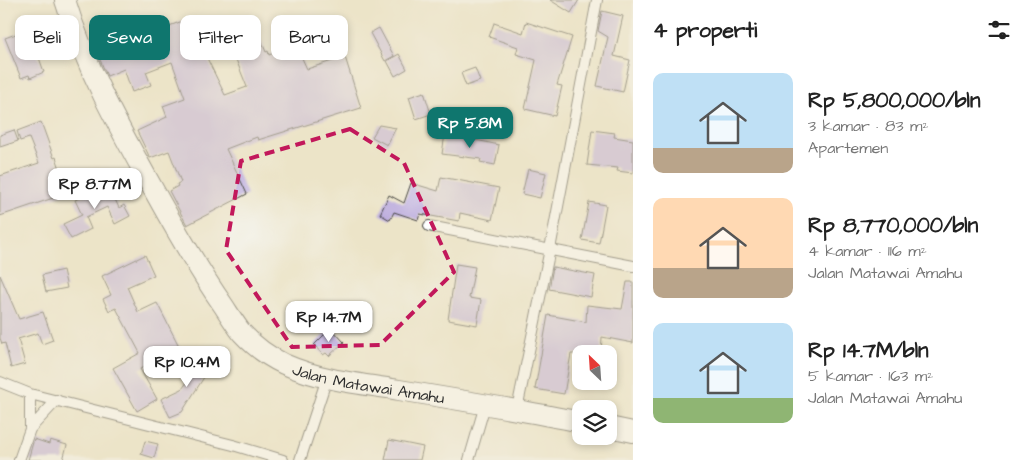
<!DOCTYPE html>
<html lang="id">
<meta charset="utf-8">
<style>
:root{--surface:#fff;--page:#f2f2f2;--text:#222;--muted:#767676;--accent:#0f766e}
body{margin:0;font-family:"Architects Daughter",sans-serif;background:var(--page);color:var(--text);height:100vh;display:flex;flex-direction:column;font-size:19px;white-space:nowrap}
*{box-sizing:border-box;margin:0}
p{font-size:16px;color:var(--muted)}
.icon{flex:none;width:28px;height:28px;fill:none;stroke:currentColor;stroke-width:2;stroke-linecap:round;stroke-linejoin:round}
.map{position:relative;flex:1;overflow:hidden}
.details{display:flex;flex-direction:column;background:var(--surface);width:400px}
.details>*{flex:none}
.banner{position:absolute;left:15px;top:15px;width:475px;height:45px;display:flex;gap:10px}
.needle{width:32px;rotate:335deg}
.buttons{position:absolute;left:572px;top:345px;display:grid;gap:10px}
.buttons a{display:grid;place-items:center;width:45px;height:45px;border-radius:10px;background:var(--surface);box-shadow:0 2px 8px #0003;font-size:25px}
.price{position:absolute;translate:-50% -42px;padding:0 11px;border-radius:10px;background:#fff;color:#222;font-size:16px;line-height:32px;filter:drop-shadow(0 1px 2px #0008)}
.price::after{content:'';position:absolute;left:50%;top:30px;width:15px;height:11px;margin-left:-8px;background:inherit;clip-path:polygon(0 0,100% 0,50% 100%)}
.price.current{background:var(--accent);color:#fff}
ul{padding:0;list-style:none}
li{display:flex;align-items:center;gap:15px;height:125px;padding:0 20px}
li span{display:grid;place-items:center;flex:none;width:140px;height:100px;border-radius:10px;color:#555}
li>.icon{margin-inline-start:auto}
span .icon{width:60px;height:60px;fill:#fffc;stroke-width:1}
li b{font-size:21px}
h2{display:flex;justify-content:space-between;align-items:center;height:60px;padding:0 20px;font-size:21px}
.tag{padding:0 18px;border-radius:10px;background:var(--surface);box-shadow:0 2px 8px #0003;font-size:18px;line-height:45px}
.tag.current{background:var(--accent);color:#fff}
main{display:flex;flex:1;min-height:0}
.map>svg:first-child{display:block}
.building{fill:#beaede}
.lines{fill:none;stroke-linecap:round;stroke-linejoin:round}
.street-casing{stroke:#484743;stroke-width:12}
.highway-casing{stroke:#484743;stroke-width:22}
.street{stroke:#fff;stroke-width:10}
.highway{stroke:#fff;stroke-width:20}
.marked{fill:none;stroke:#c2185b;stroke-width:4;stroke-dasharray:10 6;stroke-linejoin:round}
.labels{text-anchor:middle;stroke-width:4.5;stroke-linejoin:round;paint-order:stroke}
.street-label{font-size:16px;fill:#2b2b2b;stroke:#f6f6f2}
</style>
<main>
<div class="map">
<svg width="633" height="460" viewBox="0 0 633 460">
<rect width="100%" height="100%" fill="#f6f6f2"/>
<filter id="ink" filterUnits="userSpaceOnUse"><feTurbulence type="fractalNoise" baseFrequency=".02" numOctaves="2"/><feDisplacementMap in="SourceGraphic" scale="10" xChannelSelector="R" yChannelSelector="G"/><feConvolveMatrix kernelMatrix="1 2 1 2 8 2 1 2 1" color-interpolation-filters="sRGB"/></filter>
<filter id="wash" filterUnits="userSpaceOnUse"><feTurbulence type="fractalNoise" baseFrequency=".0096" numOctaves="4" result="noise"/><feDisplacementMap in="SourceGraphic" scale="20" xChannelSelector="R" yChannelSelector="G"/><feGaussianBlur stdDeviation="1.12" result="paint"/><feColorMatrix in="noise" values="0 0 0 0 0 0 0 0 0 0 0 0 0 0 0 0 0 1.4 0 .05"/><feComposite in="paint" operator="in"/></filter>
<g filter="url(#wash)">
<rect width="100%" height="100%" fill="#ece4c8"/>
<g id="blocks">
<!-- building -->
<path class="building" d="M 550,0 L 579,0 L 571,13 Z
M 602,11 L 623,16 L 614,56 L 630,60 L 623,92 L 597,86 L 608,37 L 598,31 Z
M 188,19 L 225,95 L 247,87 L 233,52 L 229,53 L 224,44 L 242,36 L 239,29 L 254,23 L 266,52 L 268,51 L 269,55 L 291,45 L 292,47 L 296,45 L 307,69 L 345,57 L 361,108 L 258,140 L 257,137 L 226,149 L 247,194 L 187,225 L 169,191 L 178,186 L 177,184 L 181,182 L 169,151 L 150,158 L 137,131 L 167,117 L 163,106 L 185,98 L 172,62 L 146,72 L 151,85 L 132,92 L 124,69 L 107,76 L 98,55 L 115,46 Z
M 526,22 L 572,37 L 557,85 L 562,86 L 555,116 L 525,109 L 536,60 L 516,54 L 518,47 L 489,37 L 494,23 L 523,33 Z
M 379,28 L 394,56 L 385,61 L 370,33 Z
M 29,29 L 44,72 L 30,78 L 29,75 L 21,78 L 5,38 Z
M 399,54 L 407,69 L 395,76 L 387,61 Z
M 475,68 L 480,81 L 466,86 L 461,73 Z
M 424,92 L 431,114 L 416,119 L 409,97 Z
M 41,122 L 54,158 L 56,157 L 68,193 L 0,216 L 0,176 L 39,163 L 29,138 L 20,141 L 17,131 Z
M 379,125 L 396,128 L 387,145 L 372,137 Z
M 14,130 L 18,141 L 0,147 L 0,135 Z
M 592,130 L 615,133 L 614,137 L 633,140 L 633,173 L 617,171 L 618,168 L 587,165 Z
M 445,134 L 471,138 L 471,139 L 499,145 L 495,165 L 480,162 L 481,159 L 442,154 Z
M 528,169 L 546,173 L 540,198 L 522,194 Z
M 441,177 L 499,188 L 492,220 L 460,213 L 459,221 L 420,214 L 418,220 L 394,212 L 390,220 L 380,214 L 389,195 L 404,203 L 411,183 L 438,191 Z
M 108,184 L 119,208 L 124,205 L 130,216 L 115,224 L 107,207 L 86,217 L 91,229 L 71,239 L 63,224 L 82,215 L 75,200 Z
M 589,202 L 606,205 L 599,243 L 582,240 Z
M 145,255 L 154,275 L 127,287 L 138,312 L 157,303 L 180,348 L 140,369 L 157,399 L 137,411 L 113,368 L 140,353 L 116,308 L 109,311 L 103,299 L 111,295 L 102,276 Z
M 456,264 L 475,267 L 469,298 L 481,300 L 477,325 L 448,320 Z
M 553,267 L 595,275 L 591,297 L 549,289 Z
M 63,270 L 67,288 L 46,292 L 42,275 Z
M 0,275 L 19,319 L 43,312 L 53,340 L 42,344 L 38,333 L 18,339 L 25,364 L 11,368 L 5,343 L 2,344 L 0,338 Z
M 627,282 L 633,282 L 633,343 L 602,337 L 601,354 L 571,354 L 564,394 L 535,389 L 548,315 L 586,322 L 587,305 L 622,309 Z
M 331,328 L 344,342 L 329,356 L 326,353 L 323,355 L 314,345 Z
M 200,355 L 213,363 L 182,412 L 170,417 L 161,399 L 182,389 L 191,377 L 188,375 Z
M 34,439 L 49,444 L 50,440 L 67,445 L 63,460 L 28,460 Z
M 389,440 L 423,447 L 420,460 L 385,460 Z
M 145,441 L 158,444 L 154,458 L 141,454 Z"/>
</g>
</g>
<g filter="url(#ink)">
<use href="#blocks" fill-opacity="0" stroke="#484743" stroke-width="1"/>
<g class="lines">
<!-- street casing -->
<g class="street-casing">
<path id="street" d="M 429,226 L 633,266
M 0,382 L 30,394 L 233,445 L 283,460
M 517,409 L 550,249 L 597,0
M 30,429 L 57,400
M 19,460 L 30,429 L 30,394
M 300,460 L 327,378
M 469,460 L 485,405"/>
</g>
<!-- highway casing -->
<g class="highway-casing">
<g id="highway">
<path id="s1" d="M 65,0 C 87,73 125,138 162,205 C 181,239 200,272 223,305 C 229,314 235,324 242,333 C 254,346 269,357 284,364 C 320,380 361,384 399,390 C 460,400 521,410 581,422"/>
<path d="M 609,427 L 633,432"/>
</g>
</g>
<!-- street -->
<use href="#street" class="street"/>
<!-- highway -->
<use href="#highway" class="highway"/>
</g>
</g>
<!-- marked area -->
<path d="M0 0H633V460H0ZM 350,129 L 404,163 L 454,272 L 380,345 L 292,347 L 226,250 L 241,161 Z" fill="#ece4c8" fill-opacity=".55" fill-rule="evenodd"/>
<path class="marked" d="M 350,129 L 404,163 L 454,272 L 380,345 L 292,347 L 226,250 L 241,161 Z"/>
<g class="labels">
<!-- street labels -->
<g class="street-label">
<text dy="6" stroke="none"><textPath href="#s1" startOffset="518">Jalan Matawai Amahu</textPath></text>
</g>
</g>
</svg>
<div class="buttons">
<a><svg class="needle" viewBox="-14 -14 28 28"><path d="M0-13l5 13h-10z" fill="#e53935"/><path d="M0 13l5-13h-10z" fill="#767676"/></svg></a>
<a><svg class="icon" aria-label="layers" viewBox="0 0 24 24"><path d="M12 4l9 5-9 5-9-5zM3 14l9 5 9-5"/></svg></a>
</div>
<b class="price current" style="left:470px;top:149px">Rp 5.8M</b>
<b class="price" style="left:95px;top:210px">Rp 8.77M</b>
<b class="price" style="left:329px;top:343px">Rp 14.7M</b>
<b class="price" style="left:187px;top:388px">Rp 10.4M</b>
<div class="banner">
<a class="tag">Beli</a>
<a class="tag current">Sewa</a>
<a class="tag">Filter</a>
<a class="tag">Baru</a>
</div>
</div>
<section class="details">
<h2>4 properti<svg class="icon" aria-label="filters" viewBox="0 0 24 24"><path d="M4 7h16M4 17h16"/><circle cx="9" cy="7" r="2"/><circle cx="15" cy="17" r="2"/></svg></h2>
<ul>
<li><span style="background:linear-gradient(#bfe0f5 75%,#b9a48a 0)"><svg class="icon" aria-label="home" viewBox="0 0 24 24"><path d="M3 11l9-7 9 7M6 9v11h12V9"/></svg></span><div><b>Rp 5,800,000/bln</b><p>3 kamar · 83 m²</p><p>Apartemen</p></div></li>
<li><span style="background:linear-gradient(#ffd9b3 70%,#b9a48a 0)"><svg class="icon" aria-label="home" viewBox="0 0 24 24"><path d="M3 11l9-7 9 7M6 9v11h12V9"/></svg></span><div><b>Rp 8,770,000/bln</b><p>4 kamar · 116 m²</p><p>Jalan Matawai Amahu</p></div></li>
<li><span style="background:linear-gradient(#bfe0f5 75%,#8fb573 0)"><svg class="icon" aria-label="home" viewBox="0 0 24 24"><path d="M3 11l9-7 9 7M6 9v11h12V9"/></svg></span><div><b>Rp 14.7M/bln</b><p>5 kamar · 163 m²</p><p>Jalan Matawai Amahu</p></div></li>
</ul>
</section>
</main>
